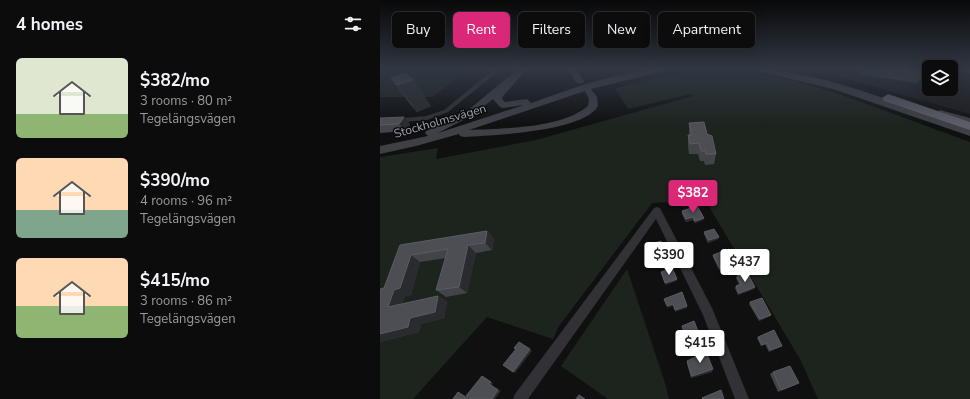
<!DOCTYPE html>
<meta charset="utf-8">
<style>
:root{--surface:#0c0c0d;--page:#1a1a1b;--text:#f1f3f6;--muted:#9a9b9d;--line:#2c2c2e;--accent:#db2777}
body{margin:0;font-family:"Nunito Sans",sans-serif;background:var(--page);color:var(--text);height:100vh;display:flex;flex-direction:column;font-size:15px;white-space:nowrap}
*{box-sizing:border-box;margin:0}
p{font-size:13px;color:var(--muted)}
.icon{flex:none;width:22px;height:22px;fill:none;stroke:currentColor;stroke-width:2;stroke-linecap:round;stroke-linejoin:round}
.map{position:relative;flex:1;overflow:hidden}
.drawer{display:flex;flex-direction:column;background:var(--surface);width:380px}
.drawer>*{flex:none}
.hud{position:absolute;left:12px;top:12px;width:380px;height:36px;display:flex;gap:8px}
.fabs{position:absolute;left:542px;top:60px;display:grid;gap:8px}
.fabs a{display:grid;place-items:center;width:36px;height:36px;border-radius:6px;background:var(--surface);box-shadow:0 4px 16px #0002,0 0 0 1px var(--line);font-size:20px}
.price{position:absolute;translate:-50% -34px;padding:0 9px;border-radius:4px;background:#fff;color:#222;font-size:13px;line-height:26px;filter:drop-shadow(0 1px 2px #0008)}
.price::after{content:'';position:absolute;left:50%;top:24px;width:12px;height:9px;margin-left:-6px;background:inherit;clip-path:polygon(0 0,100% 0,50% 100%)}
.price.selected{background:var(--accent);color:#fff}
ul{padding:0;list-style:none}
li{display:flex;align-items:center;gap:12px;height:100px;padding:0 16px}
li span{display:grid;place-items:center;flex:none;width:112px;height:80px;border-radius:6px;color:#555}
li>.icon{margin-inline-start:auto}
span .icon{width:48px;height:48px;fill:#fffc;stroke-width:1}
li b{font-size:17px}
h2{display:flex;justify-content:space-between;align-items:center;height:48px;padding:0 16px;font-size:17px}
.tag{padding:0 14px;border-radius:6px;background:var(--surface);box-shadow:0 4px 16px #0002,0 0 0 1px var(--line);font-size:14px;line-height:36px}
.tag.selected{background:var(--accent);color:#fff}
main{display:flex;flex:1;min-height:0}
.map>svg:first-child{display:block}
.built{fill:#1d1c1e}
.green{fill:#1d241e}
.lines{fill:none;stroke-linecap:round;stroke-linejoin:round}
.minor{fill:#313136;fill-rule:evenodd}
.secondary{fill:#3f4046;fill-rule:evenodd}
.motorway{fill:#5d5e67;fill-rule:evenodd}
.wall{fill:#434449}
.shaded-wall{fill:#2a2b2e}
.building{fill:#4d4e54;stroke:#5b5c63}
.labels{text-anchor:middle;stroke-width:3;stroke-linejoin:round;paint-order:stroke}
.far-street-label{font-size:12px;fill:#a2a3b2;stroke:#0b0b0c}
</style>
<main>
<section class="drawer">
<h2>4 homes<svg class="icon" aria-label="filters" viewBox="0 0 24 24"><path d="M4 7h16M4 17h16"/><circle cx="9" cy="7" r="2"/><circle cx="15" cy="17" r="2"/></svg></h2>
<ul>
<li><span style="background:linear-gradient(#dfe7d0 70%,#8fb573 0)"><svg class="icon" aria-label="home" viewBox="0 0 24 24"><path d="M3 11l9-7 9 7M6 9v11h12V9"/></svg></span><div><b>$382/mo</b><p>3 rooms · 80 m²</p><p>Tegelängsvägen</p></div></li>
<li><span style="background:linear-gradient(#ffd9b3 65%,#7fa58c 0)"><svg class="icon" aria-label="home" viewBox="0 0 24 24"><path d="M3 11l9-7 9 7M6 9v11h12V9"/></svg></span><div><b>$390/mo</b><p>4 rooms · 96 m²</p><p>Tegelängsvägen</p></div></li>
<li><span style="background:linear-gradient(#ffd9b3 60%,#8fb573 0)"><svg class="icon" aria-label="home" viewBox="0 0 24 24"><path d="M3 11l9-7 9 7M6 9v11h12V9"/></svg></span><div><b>$415/mo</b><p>3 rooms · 86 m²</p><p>Tegelängsvägen</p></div></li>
</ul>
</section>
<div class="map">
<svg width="590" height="399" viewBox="0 0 590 399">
<rect width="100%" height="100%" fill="#101011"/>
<!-- built -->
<path class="built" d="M 432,69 L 549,69 L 549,89 L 571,89 L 571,69 L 590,69 L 590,114 Z"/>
<!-- green -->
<path class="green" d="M 0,69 L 89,69 L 53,97 L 0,97 Z
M 341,71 C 395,72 443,88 492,106 C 525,118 557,130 590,142 L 590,399 L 438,399 L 420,359 L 325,200 L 272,203 L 179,326 L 173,339 L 107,317 L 33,399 L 0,399 L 0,157 L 58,148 L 56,159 L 156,140 L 313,96 L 311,94 L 248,109 L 235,88 L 285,76 Z
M 247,269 L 285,383 L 289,399 L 228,399 L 181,366 Z"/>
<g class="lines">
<!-- minor -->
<path class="minor" d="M 114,69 L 121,69 L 68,112 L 47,120 L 0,124 L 0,120 L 46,116 L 64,110 Z
M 277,207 L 280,208 L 332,308 L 369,399 L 355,399 L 323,315 L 276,219 L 148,399 L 133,399 L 135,394 L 274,208 Z"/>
<!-- secondary -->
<path class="secondary" d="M 138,69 L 147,69 L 123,96 L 122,99 L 125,102 L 147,99 L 151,103 C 196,87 243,69 291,69 L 211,89 L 217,97 L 218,106 C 203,132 113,135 84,137 L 80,136 L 79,134 L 36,146 L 0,154 L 0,146 L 48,136 L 45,133 L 46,131 L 87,111 ZM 205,91 L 209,99 L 208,106 C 181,129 123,128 89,130 ZM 113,99 L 120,107 L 123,108 L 144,105 L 58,133 L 93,115 Z
M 187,69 L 195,69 L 204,81 L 203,83 L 197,83 Z
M 369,69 C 440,69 523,106 590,129 L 590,136 L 453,89 Z
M 560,110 L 590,118 L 590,124 L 557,115 L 555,113 Z"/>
<!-- motorway -->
<path class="motorway" d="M 508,94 L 590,122 L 590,130 L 504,101 L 502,98 Z"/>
</g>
<!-- wall -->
<path class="wall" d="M 479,69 L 540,69 L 542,76 L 537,83 L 479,74 Z
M 581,69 L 590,69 L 590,73 L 582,72 Z
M 11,78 L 33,80 L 51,106 L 37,112 L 30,104 Z
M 0,118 L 30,124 L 26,131 L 0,133 Z
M 309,123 L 327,134 L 336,154 L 334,164 L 325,165 L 324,161 L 320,161 L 318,154 L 309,154 L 308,146 L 308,135 L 309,135 Z
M 302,211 L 324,218 L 323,220 L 315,223 L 313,220 L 306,222 L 302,214 Z
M 107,231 L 114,239 L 112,250 L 96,253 L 87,293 L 66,297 L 56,290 L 66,258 L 40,262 L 31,295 L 25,296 L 22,304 L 58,296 L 67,302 L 64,318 L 41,324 L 39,332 L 0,342 L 0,289 L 4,288 L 20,245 Z
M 324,232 L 339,237 L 338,239 L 328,243 L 324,234 Z
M 333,255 L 357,262 L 356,264 L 339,270 L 333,257 Z
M 357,276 L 375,287 L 374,289 L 358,295 L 355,288 L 356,286 L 359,284 L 356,278 Z
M 370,302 L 391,315 L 390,316 L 379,321 L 369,304 Z
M 302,326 L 320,336 L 319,337 L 307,342 L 302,327 Z
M 378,337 L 400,347 L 389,352 L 385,344 L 381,346 L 377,338 Z
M 307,361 L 332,372 L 311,378 L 307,364 Z
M 393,372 L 415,385 L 398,392 L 390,374 Z"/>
<!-- shaded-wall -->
<path class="shaded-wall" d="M 33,80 L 51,106 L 37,112 L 17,85 Z
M 24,117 L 30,124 L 26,131 L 19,124 Z
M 313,217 L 313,220 L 306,222 L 306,219 Z
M 324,218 L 323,220 L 315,223 L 315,221 Z
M 107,231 L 114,239 L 112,250 L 105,243 Z
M 339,237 L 338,239 L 328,243 L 329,240 Z
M 88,245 L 96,253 L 87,293 L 79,287 Z
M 31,255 L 40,262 L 31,295 L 25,296 L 19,313 L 8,307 L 14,290 Z
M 287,255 L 287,258 L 276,261 L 276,259 Z
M 357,262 L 356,264 L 339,270 L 340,268 Z
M 297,279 L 297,281 L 285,285 L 285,283 Z
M 375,287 L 374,289 L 358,295 L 359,293 Z
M 58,296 L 67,302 L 64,318 L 41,324 L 39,332 L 0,342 L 0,334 Z
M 293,304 L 293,306 L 287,308 L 287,306 Z
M 307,306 L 307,308 L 295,312 L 295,310 Z
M 391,315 L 390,316 L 379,321 L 380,319 Z
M 320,336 L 319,337 L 307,342 L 307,341 Z
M 402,346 L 400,347 L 389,352 L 390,350 Z
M 150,349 L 152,351 L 135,373 L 133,372 Z
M 333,369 L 332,372 L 311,378 L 312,376 Z
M 102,376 L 113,383 L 112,385 L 121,391 L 115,399 L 112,399 L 109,384 Z
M 419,383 L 415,385 L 398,392 L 401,390 Z
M 78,392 L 81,393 L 90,399 L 87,399 Z"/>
<!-- building -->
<path class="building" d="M 502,69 L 540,69 L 542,76 Z
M 26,73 L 33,80 L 17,85 L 11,78 Z
M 24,117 L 19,124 L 0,125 L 0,118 Z
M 324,122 L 327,134 L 332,136 L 336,154 L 326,154 L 325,151 L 321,151 L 319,143 L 310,144 L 308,135 L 312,135 L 309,123 Z
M 317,206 L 324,218 L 315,221 L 313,217 L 306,219 L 302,211 Z
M 334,229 L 339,237 L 329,240 L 324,232 Z
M 107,231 L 105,243 L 88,245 L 79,287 L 56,290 L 68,249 L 31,255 L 20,288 L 14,290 L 8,307 L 58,296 L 55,312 L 30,318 L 28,327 L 0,334 L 0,289 L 4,288 L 20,245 Z
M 281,241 L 287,255 L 276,259 L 271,244 Z
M 349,249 L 357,262 L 340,268 L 333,255 Z
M 292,268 L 297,279 L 285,283 L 281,272 Z
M 367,272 L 375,287 L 359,293 L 356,286 L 361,284 L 357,276 Z
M 302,292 L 307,306 L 295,310 L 293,304 L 287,306 L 284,299 Z
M 382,298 L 391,315 L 380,319 L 370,302 Z
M 314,321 L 320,336 L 307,341 L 302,326 Z
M 394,330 L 402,346 L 390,350 L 387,343 L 382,345 L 378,337 Z
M 139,342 L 150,349 L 133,372 L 123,365 L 136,349 L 134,348 Z
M 326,352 L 333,369 L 312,376 L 307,361 Z
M 410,366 L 419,383 L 401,390 L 393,372 Z
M 102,376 L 111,382 L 109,384 L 118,390 L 112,399 L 90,399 L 86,396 Z
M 341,390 L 344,399 L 323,399 L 322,398 Z
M 78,392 L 88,399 L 73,399 Z
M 199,395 L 205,399 L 196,399 Z"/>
<!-- sky -->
<linearGradient id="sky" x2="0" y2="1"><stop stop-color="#090909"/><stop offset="0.55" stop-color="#313743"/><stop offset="1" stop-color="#313743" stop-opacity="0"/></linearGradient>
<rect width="590" height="125" fill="url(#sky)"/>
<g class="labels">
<!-- far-street labels -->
<g class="far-street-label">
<text transform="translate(60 121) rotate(-16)" y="4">Stockholmsvägen</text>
</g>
</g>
</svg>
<div class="fabs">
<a><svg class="icon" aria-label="layers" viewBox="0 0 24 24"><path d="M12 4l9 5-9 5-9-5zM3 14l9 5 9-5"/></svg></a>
</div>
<b class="price selected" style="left:313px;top:214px">$382</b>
<b class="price" style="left:289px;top:276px">$390</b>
<b class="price" style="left:365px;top:283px">$437</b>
<b class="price" style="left:320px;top:364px">$415</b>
<div class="hud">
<a class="tag">Buy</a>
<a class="tag selected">Rent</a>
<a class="tag">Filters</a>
<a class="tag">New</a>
<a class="tag">Apartment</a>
</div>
</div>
</main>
